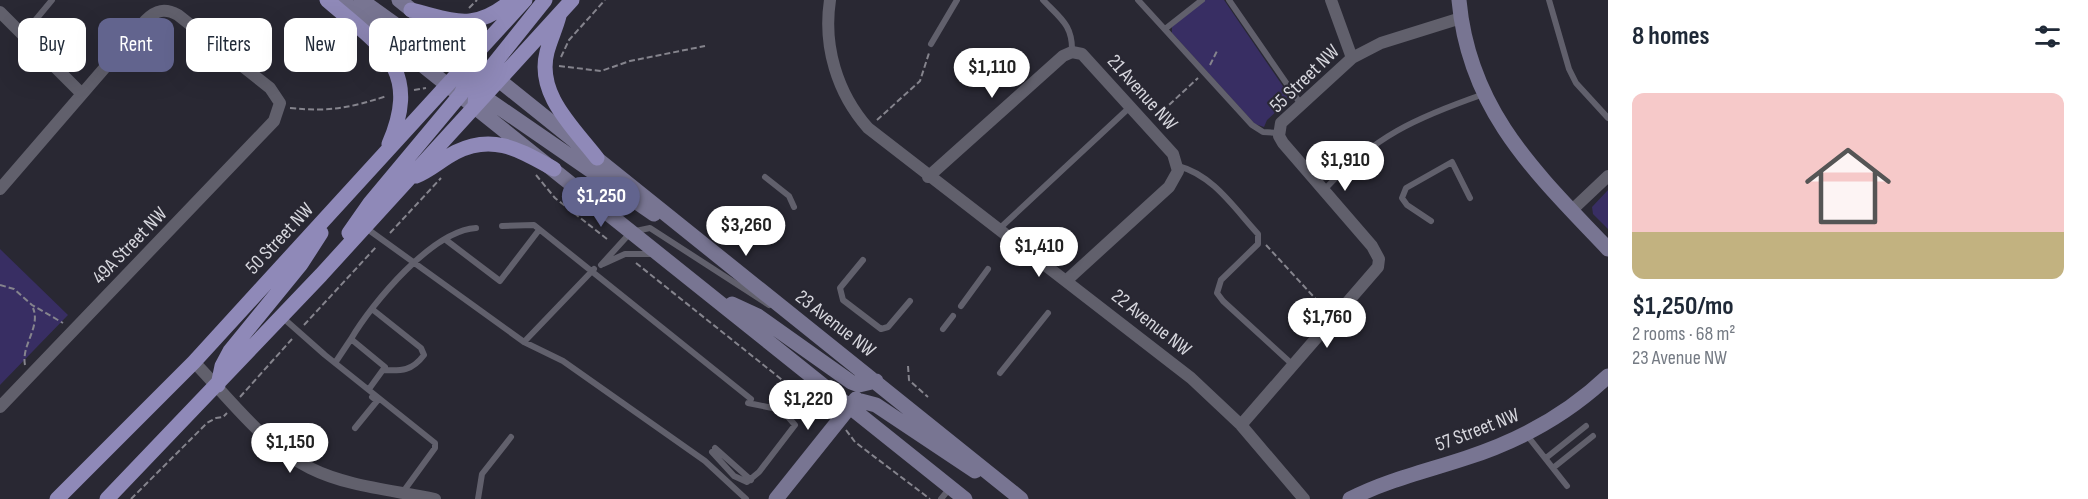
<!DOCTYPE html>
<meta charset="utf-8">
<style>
:root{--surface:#fff;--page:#f2f2f3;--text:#1f2937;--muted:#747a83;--accent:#62648e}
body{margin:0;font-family:"Sofia Sans Condensed",sans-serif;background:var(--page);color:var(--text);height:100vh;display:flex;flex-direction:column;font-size:22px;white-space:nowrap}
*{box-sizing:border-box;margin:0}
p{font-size:20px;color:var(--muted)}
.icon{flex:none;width:33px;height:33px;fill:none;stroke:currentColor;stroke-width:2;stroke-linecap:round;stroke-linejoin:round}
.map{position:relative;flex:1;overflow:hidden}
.drawer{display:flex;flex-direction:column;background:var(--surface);width:480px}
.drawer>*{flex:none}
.guide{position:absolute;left:18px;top:18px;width:570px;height:54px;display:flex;gap:12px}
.price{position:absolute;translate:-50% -51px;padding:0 14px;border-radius:21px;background:#fff;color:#222;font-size:20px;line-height:39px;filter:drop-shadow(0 2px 3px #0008)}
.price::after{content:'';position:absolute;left:50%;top:36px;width:18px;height:14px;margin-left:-9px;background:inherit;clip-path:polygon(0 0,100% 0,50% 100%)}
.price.current{background:var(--accent);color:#fff}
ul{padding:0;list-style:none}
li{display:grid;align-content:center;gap:12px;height:318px;padding:0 24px}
li span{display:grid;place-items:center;height:186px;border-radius:12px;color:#555}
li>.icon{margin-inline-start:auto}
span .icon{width:108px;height:108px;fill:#fffc;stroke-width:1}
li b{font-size:26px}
h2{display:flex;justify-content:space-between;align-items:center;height:72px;padding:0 24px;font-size:26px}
.tag{padding:0 21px;border-radius:12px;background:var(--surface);box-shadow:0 6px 24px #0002;font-size:21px;line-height:54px}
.tag.current{background:var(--accent);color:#fff}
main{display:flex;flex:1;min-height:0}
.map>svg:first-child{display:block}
.green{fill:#382e63}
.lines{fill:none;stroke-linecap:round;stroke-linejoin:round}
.path{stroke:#85848d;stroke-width:2;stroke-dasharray:6 3;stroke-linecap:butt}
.lane{stroke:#61606c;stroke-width:6}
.street{stroke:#61606c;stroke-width:12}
.secondary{stroke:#787592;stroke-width:15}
.primary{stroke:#8f89b8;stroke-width:15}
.labels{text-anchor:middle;stroke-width:4.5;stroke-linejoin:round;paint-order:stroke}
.street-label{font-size:20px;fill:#d6d6dd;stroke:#292833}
</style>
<main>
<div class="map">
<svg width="1608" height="499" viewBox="0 0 1608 499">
<rect width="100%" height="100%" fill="#292833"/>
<!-- green -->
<path class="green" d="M 1201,0 L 1224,0 L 1291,98 L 1267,120 L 1264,127 L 1255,124 L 1172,33 L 1172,27 Z
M 1608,190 L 1608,229 L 1593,214 L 1592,207 Z
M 0,249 L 68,315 L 0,385 Z"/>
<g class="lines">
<!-- path -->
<path class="path" d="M 469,8 L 477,0
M 561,57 L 569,40 L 605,0
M 1210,65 L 1218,49
M 559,66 L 601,71 L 630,61 L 705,46
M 414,90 L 426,88
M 290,108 C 330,112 349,108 387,96
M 1156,117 L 1198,78
M 877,120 L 920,81 L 929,53
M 536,175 L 555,198 L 607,239
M 390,233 L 441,178
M 1266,245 L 1325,309
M 636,263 L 806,399 L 814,412 L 825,418
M 0,285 L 14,289 L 32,305 L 63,323
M 304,325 L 377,246
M 25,365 C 21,345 41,327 33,308
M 908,366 L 909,380 L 928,397
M 240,397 L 292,339
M 846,430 L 855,442 L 930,499
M 131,499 L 207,423 L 216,418 L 223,417 L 227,413"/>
<!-- lane -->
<path class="lane" d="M 1043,0 C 1060,18 1073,25 1072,52
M 1138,0 L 1252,125 L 1263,132 L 1279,133
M 1229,0 L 1300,103
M 1549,0 L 1569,69 L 1576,83 L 1608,118
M 1165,29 L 1202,0
M 23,35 L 52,0
M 931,44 L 957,0
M 1178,166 C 1213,175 1234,208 1258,234 L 1258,244 L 1221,280 L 1217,293 L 1223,301 L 1293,365
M 765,177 L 789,196 L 794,207
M 1324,190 C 1375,136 1415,118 1484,94
M 1431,221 L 1407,205 L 1402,198 L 1406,188 L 1452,162 L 1470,198
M 502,226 L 534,225 L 751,399
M 366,228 L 524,342 L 563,361 L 705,461 L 746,499
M 999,229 L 1130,107
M 446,240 L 500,281 L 539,230
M 863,260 L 840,288 L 843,300 L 881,329 L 888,327 L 910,301
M 603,264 L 625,254 L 653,254
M 601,265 L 631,232 L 650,228 L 769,305
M 961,306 L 988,269
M 372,309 L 421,348 L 424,355 C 412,371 402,371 383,370
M 282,317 L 325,355 L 435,443 L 435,448 L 403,492
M 943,329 L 953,316
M 351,339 C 373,302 432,231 476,228
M 524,342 L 594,269
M 335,363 L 351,339 L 385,367 L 369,389
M 1000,373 L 1048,313
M 355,428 L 377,401 L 372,397
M 1526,434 L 1567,486
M 715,448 L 751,480
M 712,452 L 734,476 L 747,482 L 759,472 L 795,425 L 782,410 L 748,403
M 1546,458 L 1586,426
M 1553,468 L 1593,436
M 478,499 L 482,474 L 511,437
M 941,499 L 950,488"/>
<!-- street -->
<path class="street" d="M 830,0 C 823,46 837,93 868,128 L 1191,378 L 1241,425 L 1304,499
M 1331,0 L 1352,58
M 0,12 L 82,94
M 928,177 L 1063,56 L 1072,52 L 1082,54 L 1173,154 L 1178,171 L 1169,187 L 1067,280
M 0,189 L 146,20 C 156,10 165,8 178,15 L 270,88 L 280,103 L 274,121 L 0,407
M 1571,211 L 1608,176
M 194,362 C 229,398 264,446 310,468 C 348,487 394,490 435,499
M 1241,425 L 1378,267 L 1379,259 L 1372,246 L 1283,143 L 1279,136 L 1281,123 L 1352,58 L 1381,43 L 1461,18"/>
<!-- secondary -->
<path class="secondary" d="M 341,0 L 965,499
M 361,0 L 460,71 L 472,75
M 399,0 L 1021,499
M 1459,0 C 1469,111 1536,173 1608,249
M 474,90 L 654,214
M 732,304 L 758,316 L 851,382 L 859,385 L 876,381
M 849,405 L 861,401 L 876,405 L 975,471
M 776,499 L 856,399
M 1350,499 C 1387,480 1427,471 1466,458 C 1519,441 1568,414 1608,376"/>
<!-- primary -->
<path class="primary" d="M 327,0 C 380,46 422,68 389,144
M 411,10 C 453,20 474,33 512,0
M 559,16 C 556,28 550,40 547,52 C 536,94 573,127 597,158
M 475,106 L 476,91 L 481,80 L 545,0
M 416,176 C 431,170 442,159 456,152 C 494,133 521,151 554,169
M 349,233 L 370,203 L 461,94 L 470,74 L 473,58
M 218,385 L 222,366 L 230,351 L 301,264 L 321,233
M 57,499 L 194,362 L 525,0
M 107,499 L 321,275 L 572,0"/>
</g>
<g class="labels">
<!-- street labels -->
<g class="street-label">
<text transform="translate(1304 78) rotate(-44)" y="7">55 Street NW</text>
<text transform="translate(1143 92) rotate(48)" y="7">21 Avenue NW</text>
<text transform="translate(279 238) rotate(-47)" y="7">50 Street NW</text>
<text transform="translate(129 245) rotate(-46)" y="7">49A Street NW</text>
<text transform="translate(1152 322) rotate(38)" y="7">22 Avenue NW</text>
<text transform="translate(836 323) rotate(38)" y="7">23 Avenue NW</text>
<text transform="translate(1477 429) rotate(-21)" y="7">57 Street NW</text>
</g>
</g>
</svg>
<b class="price" style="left:992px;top:99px">$1,110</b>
<b class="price" style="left:1345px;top:192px">$1,910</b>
<b class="price current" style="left:601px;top:228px">$1,250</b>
<b class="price" style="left:746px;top:257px">$3,260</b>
<b class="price" style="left:1039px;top:278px">$1,410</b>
<b class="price" style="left:1327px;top:349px">$1,760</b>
<b class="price" style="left:808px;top:431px">$1,220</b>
<b class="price" style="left:290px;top:474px">$1,150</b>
<div class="guide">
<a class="tag">Buy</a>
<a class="tag current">Rent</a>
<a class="tag">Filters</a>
<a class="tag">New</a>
<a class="tag">Apartment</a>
</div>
</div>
<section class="drawer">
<h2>8 homes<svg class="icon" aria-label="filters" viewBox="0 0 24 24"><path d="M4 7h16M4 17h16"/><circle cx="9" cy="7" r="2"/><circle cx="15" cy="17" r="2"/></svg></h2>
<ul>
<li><span style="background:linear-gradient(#f6c9c9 75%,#c2b280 0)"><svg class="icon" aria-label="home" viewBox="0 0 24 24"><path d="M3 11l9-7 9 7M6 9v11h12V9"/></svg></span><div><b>$1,250/mo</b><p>2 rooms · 68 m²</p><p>23 Avenue NW</p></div></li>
</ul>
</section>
</main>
